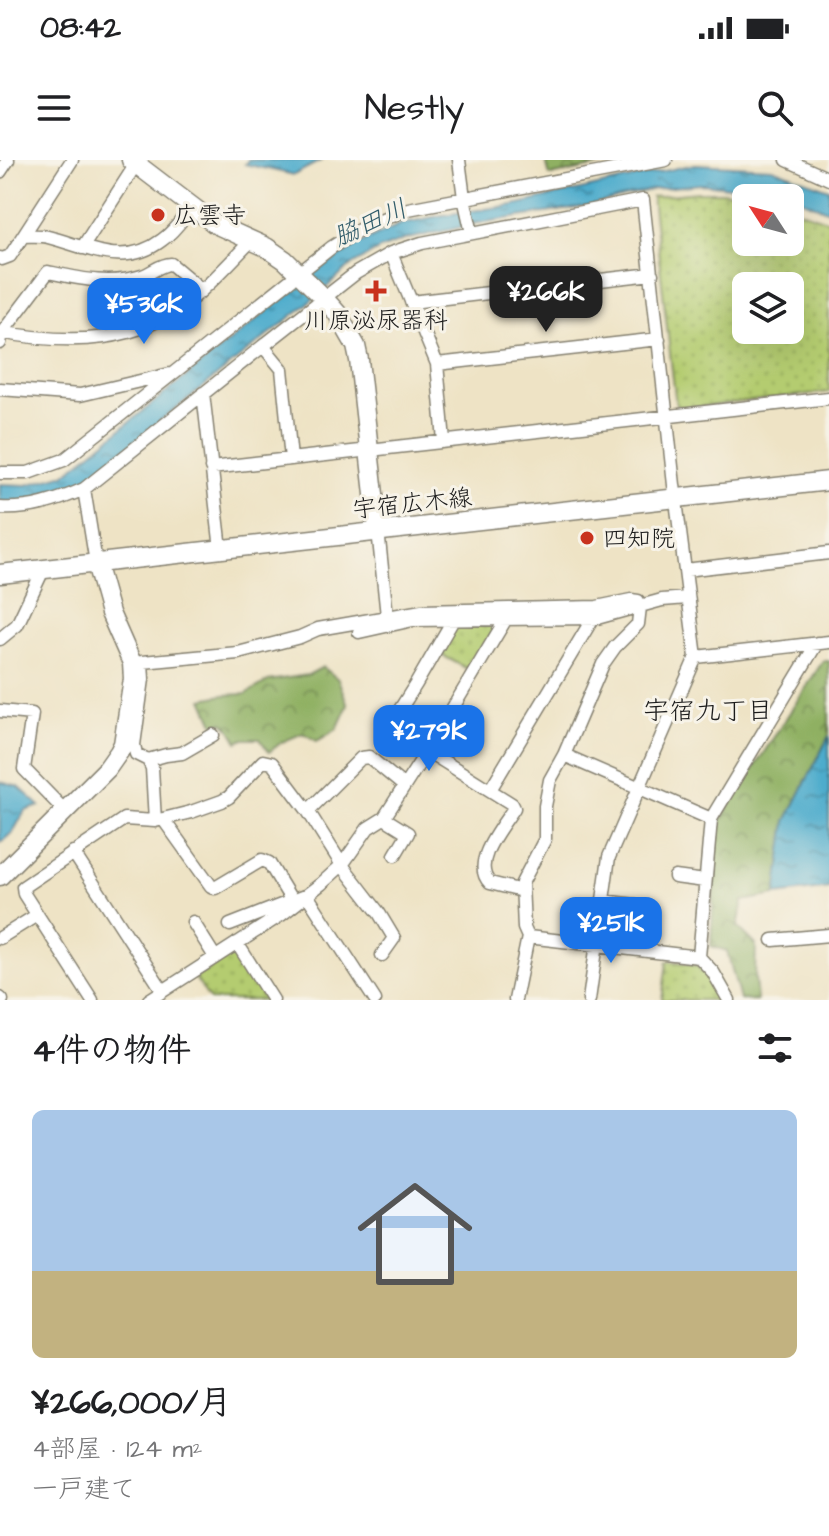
<!DOCTYPE html>
<html lang="ja">
<meta charset="utf-8">
<style>
:root{--surface:#fff;--page:#f6f6f6;--text:#202124;--muted:#757577;--accent:#1a73e8}
body{margin:0;font-family:"Architects Daughter","Klee One",sans-serif;background:var(--page);color:var(--text);height:100vh;display:flex;flex-direction:column;font-size:30px;white-space:nowrap}
*{box-sizing:border-box;margin:0}
p{font-size:26px;color:var(--muted)}
.icon{flex:none;width:44px;height:44px;fill:none;stroke:currentColor;stroke-width:2;stroke-linecap:round;stroke-linejoin:round}
.map{position:relative;height:840px;overflow:hidden}
.details{display:flex;flex-direction:column;background:var(--surface);flex:1}
.details>*{flex:none}
.needle{width:52px;rotate:306deg}
.buttons{position:absolute;left:732px;top:24px;display:grid;gap:16px}
.buttons a{display:grid;place-items:center;width:72px;height:72px;border-radius:12px;background:var(--surface);box-shadow:0 8px 32px #0002;font-size:40px}
.price{position:absolute;translate:-50% -68px;padding:0 18px;border-radius:16px;background:var(--accent);color:#fff;font-size:26px;line-height:52px;filter:drop-shadow(0 2px 4px #0008)}
.price::after{content:'';position:absolute;left:50%;top:48px;width:24px;height:18px;margin-left:-12px;background:inherit;clip-path:polygon(0 0,100% 0,50% 100%)}
.price.selected{background:#222;color:#fff}
ul{padding:0;list-style:none}
li{display:grid;align-content:center;gap:16px;height:424px;padding:0 32px}
li span{display:grid;place-items:center;height:248px;border-radius:12px;color:#555}
li>.icon{margin-inline-start:auto}
span .icon{width:144px;height:144px;fill:#fffc;stroke-width:1}
li b{font-size:34px}
h2{display:flex;justify-content:space-between;align-items:center;height:96px;padding:0 32px;font-size:34px}
.status{display:flex;justify-content:space-between;align-items:center;height:56px;padding:0 40px;background:var(--surface);direction:ltr}
.status svg{height:22px;fill:currentColor}
header{display:flex;justify-content:space-between;align-items:center;height:104px;padding:0 32px;background:var(--surface);font-size:36px;font-weight:600}
.map>svg:first-child{display:block}
.forest{fill:url(#forest-crowns);stroke:#56663f;stroke-width:2}
.park{fill:url(#park-dots);stroke:#687446;stroke-width:2;fill-rule:evenodd}
.water{fill:url(#water-ripples);stroke:#346474;stroke-width:2}
.lines{fill:none;stroke-linecap:round;stroke-linejoin:round}
.street-casing{stroke:#858070;stroke-width:15}
.secondary-casing{stroke:#858070;stroke-width:21}
.street{stroke:#fff;stroke-width:12}
.secondary{stroke:#fff;stroke-width:18}
.poi-dot{fill:#c8321e;stroke:#f7f3e8;stroke-width:3}
.labels{text-anchor:middle;stroke-width:6;stroke-linejoin:round;paint-order:stroke}
.poi-label{font-size:24px;fill:#1c1c1c;stroke:#f7f3e8;text-anchor:start}
.street-label{font-size:24px;fill:#1c1c1c;stroke:#f7f3e8}
.water-label{font-size:26px;font-style:italic;fill:#325d6b;stroke:#f7f3e8}
.neighbourhood-label{font-size:26px;fill:#1c1c1c;stroke:#f7f3e8}
</style>
<div class="status"><b>08:42</b><svg viewBox="0 0 49 12"><path d="M0 12V9h3v3zM5 12V6h3v6zM10 12V3h3v9zM15 12V0h3v12zM26 1h20v11H26zM47 4h2v5h-2z"/></svg></div>
<header><svg class="icon" aria-label="menu" viewBox="0 0 24 24"><path d="M4 6h16M4 12h16M4 18h16"/></svg>Nestly<svg class="icon" aria-label="search" viewBox="0 0 24 24"><circle cx="10" cy="10" r="6"/><path d="M15 15l6 6"/></svg></header>
<div class="map">
<svg width="829" height="840" viewBox="0 0 829 840">
<defs>
<pattern id="forest-crowns" width="20" height="18" patternUnits="userSpaceOnUse" patternTransform="scale(2)"><rect width="20" height="18" fill="#8fb062"/><path d="M2 6a3 3 0 1 1 6 0M12 15a3 3 0 1 1 6 0" fill="none" stroke="#748e50"/></pattern>
<pattern id="park-dots" width="8" height="8" patternUnits="userSpaceOnUse" patternTransform="scale(2)"><rect width="8" height="8" fill="#b4cc70"/><path d="M2 2h.1M6 6h.1" fill="none" stroke="#9aaf60" stroke-width="1.8" stroke-linecap="round"/></pattern>
<pattern id="water-ripples" width="26" height="14" patternUnits="userSpaceOnUse" patternTransform="scale(2)"><rect width="26" height="14" fill="#4daccc"/><path d="M2 4q2-2 4 0t4 0M15 11q2-2 4 0t4 0" fill="none" stroke="#3f8ba5"/></pattern>
</defs>
<rect width="100%" height="100%" fill="#f7f3e8"/>
<filter id="ink" filterUnits="userSpaceOnUse"><feTurbulence type="fractalNoise" baseFrequency=".0125" numOctaves="2"/><feDisplacementMap in="SourceGraphic" scale="16" xChannelSelector="R" yChannelSelector="G"/><feConvolveMatrix kernelMatrix="1 2 1 2 8 2 1 2 1" color-interpolation-filters="sRGB"/></filter>
<filter id="wash" filterUnits="userSpaceOnUse"><feTurbulence type="fractalNoise" baseFrequency=".006" numOctaves="4" result="noise"/><feDisplacementMap in="SourceGraphic" scale="32" xChannelSelector="R" yChannelSelector="G"/><feGaussianBlur stdDeviation="1.8" result="paint"/><feColorMatrix in="noise" values="0 0 0 0 0 0 0 0 0 0 0 0 0 0 0 0 0 1.4 0 .05"/><feComposite in="paint" operator="in"/></filter>
<g filter="url(#wash)">
<rect width="100%" height="100%" fill="#eee3c5"/>
<!-- forest -->
<path class="forest" d="M 545,0 L 628,0 L 550,16 Z
M 823,501 L 829,501 L 829,576 L 786,661 L 776,735 L 743,741 L 738,767 L 756,785 L 755,818 L 757,840 L 740,840 L 727,791 L 711,786 L 717,665 Z
M 323,507 L 338,519 L 348,545 L 337,569 L 317,581 L 303,573 L 282,582 L 269,592 L 260,579 L 244,579 L 238,582 L 231,570 L 223,562 L 215,566 L 203,539 L 223,535 L 246,534 L 268,521 L 308,515 Z"/>
<!-- park -->
<path class="park" d="M 698,32 L 722,32 L 759,38 L 746,38 L 746,82 L 790,82 L 790,47 L 829,61 L 829,232 L 681,249 L 676,245 L 652,37 ZM 746,126 L 790,126 L 790,170 L 746,170 Z
M 459,465 L 492,465 L 496,467 L 469,510 L 440,494 L 453,468 Z
M 231,795 L 236,795 L 266,840 L 210,840 L 195,818 Z
M 667,801 C 705,805 705,806 722,840 L 662,840 Z"/>
<!-- water -->
<path class="water" d="M 248,0 L 322,0 L 294,15 L 245,4 Z
M 695,4 L 772,8 L 829,29 L 829,51 L 803,40 L 760,30 L 701,24 L 654,29 L 591,46 L 479,63 L 404,80 L 380,89 L 352,105 L 311,141 L 94,314 L 52,339 L 23,344 L 0,342 L 0,324 L 27,325 L 65,314 L 313,114 L 365,81 L 401,64 L 443,55 L 514,45 Z
M 829,576 L 829,728 L 776,735 L 786,661 Z
M 0,622 L 19,627 L 40,646 L 25,651 L 13,672 L 0,683 Z"/>
</g>
<g filter="url(#ink)">
<g class="lines">
<!-- street casing -->
<g class="street-casing">
<path id="street" d="M 459,0 L 464,38 L 472,73
M 787,0 L 829,19
M 0,12 L 8,0
M 23,76 C 32,76 40,75 48,77 C 88,87 124,109 162,80 C 174,72 183,58 191,48
M 82,88 L 136,4
M 391,93 L 437,204 L 444,281
M 0,98 L 2,99 L 10,96 L 72,0
M 411,142 L 652,114
M 0,172 C 70,185 137,185 194,137 C 215,120 233,99 252,80
M 0,183 L 2,173 L 48,112 C 81,119 110,126 142,116 C 152,113 160,104 171,104 L 202,130
M 263,186 L 356,113 L 391,93 L 422,83 L 643,40 L 674,325 L 696,497 L 609,697 L 589,840
M 437,204 L 659,179
M 0,229 L 80,235 L 170,214
M 203,233 L 221,389
M 211,308 L 829,238
M 0,313 L 28,313 L 64,300 L 332,87 L 367,65 L 408,49 L 666,0
M 84,329 L 96,403
M 0,348 C 30,350 57,341 84,329 L 263,186 L 282,209 L 291,299
M 378,370 L 387,456
M 685,410 L 829,393
M 453,460 L 416,524 L 389,567 L 512,644 L 514,648 C 502,667 470,703 490,723 L 522,731
M 359,472 L 413,460 L 597,458 L 662,440 L 688,438
M 0,479 L 17,465 L 43,410
M 696,497 L 829,482
M 142,502 L 143,519 L 134,585 L 136,594 L 148,600 L 152,608 L 155,661
M 132,503 L 238,493 L 300,477 L 318,469 L 422,451 L 597,447 L 631,440 L 638,441 L 640,447 L 638,464 L 615,487 L 603,504 L 564,595 L 550,620 L 545,646 L 545,679 L 522,723 L 524,768 L 528,777 L 515,840
M 0,551 L 32,554 L 24,609 L 65,651
M 564,595 L 711,659
M 148,600 L 166,595 L 182,593 L 213,575
M 490,630 L 593,458
M 308,651 L 361,598 L 369,597 L 404,626
M 384,658 L 408,673 L 395,695
M 163,659 L 211,726 L 215,728 L 262,700 L 269,703 L 292,741
M 73,692 L 163,831
M 675,717 L 705,721
M 602,741 L 636,745
M 193,762 L 215,797
M 230,765 L 307,735 L 375,840
M 528,777 L 699,797
M 0,778 L 37,755
M 773,780 L 829,775
M 237,783 L 273,840
M 0,838 L 2,840
M 92,840 L 24,734 L 23,727 L 124,659 L 155,661 L 191,652 L 222,641 L 229,637 L 263,601 L 272,603 L 308,651 L 342,705 L 379,753 L 394,778 L 382,795
M 149,840 L 281,755 L 321,724 L 342,705 L 368,668 L 384,658 L 427,591 L 506,459
M 729,840 L 713,812 L 699,797 L 711,659 L 817,483"/>
</g>
<!-- secondary casing -->
<g class="secondary-casing">
<path id="secondary" d="M 131,0 L 215,64 L 266,87 L 285,100 L 321,135 L 337,153 L 356,186 L 359,200 L 378,370
M 0,414 L 829,321
M 0,716 L 107,609 L 119,592 L 123,584 L 133,519 L 132,503 L 110,453 L 96,403"/>
</g>
<!-- street -->
<use href="#street" class="street"/>
<!-- secondary -->
<use href="#secondary" class="secondary"/>
</g>
</g>
<!-- markers -->
<g class="poi-dot">
<circle cx="158" cy="55" r="8"/>
<path d="M372 119h8v8h8v8h-8v8h-8v-8h-8v-8h8z"/>
<circle cx="587" cy="378" r="8"/>
</g>
<g class="labels">
<!-- poi labels -->
<g class="poi-label">
<text x="174" y="63">広雲寺</text>
<text x="376" y="168" text-anchor="middle">川原泌尿器科</text>
<text x="603" y="386">四知院</text>
</g>
<!-- street labels -->
<g class="street-label">
<text transform="translate(412 343) rotate(-6)" y="8">宇宿広木線</text>
</g>
<!-- water labels -->
<g class="water-label">
<text transform="translate(370 62) rotate(-24)" y="9">脇田川</text>
</g>
<!-- neighbourhood labels -->
<g class="neighbourhood-label">
<text x="708" y="559">宇宿九丁目</text>
</g>
</g>
</svg>
<div class="buttons">
<a><svg class="needle" viewBox="-14 -14 28 28"><path d="M0-13l5 13h-10z" fill="#e53935"/><path d="M0 13l5-13h-10z" fill="#757577"/></svg></a>
<a><svg class="icon" aria-label="layers" viewBox="0 0 24 24"><path d="M12 4l9 5-9 5-9-5zM3 14l9 5 9-5"/></svg></a>
</div>
<b class="price selected" style="left:546px;top:174px">¥266K</b>
<b class="price" style="left:144px;top:186px">¥536K</b>
<b class="price" style="left:429px;top:613px">¥279K</b>
<b class="price" style="left:611px;top:805px">¥251K</b>
</div>
<section class="details">
<h2>4件の物件<svg class="icon" aria-label="filters" viewBox="0 0 24 24"><path d="M4 7h16M4 17h16"/><circle cx="9" cy="7" r="2"/><circle cx="15" cy="17" r="2"/></svg></h2>
<ul>
<li><span style="background:linear-gradient(#a9c7e8 65%,#c2b280 0)"><svg class="icon" aria-label="home" viewBox="0 0 24 24"><path d="M3 11l9-7 9 7M6 9v11h12V9"/></svg></span><div><b>¥266,000/月</b><p>4部屋 · 124 m²</p><p>一戸建て</p></div></li>
</ul>
</section>
